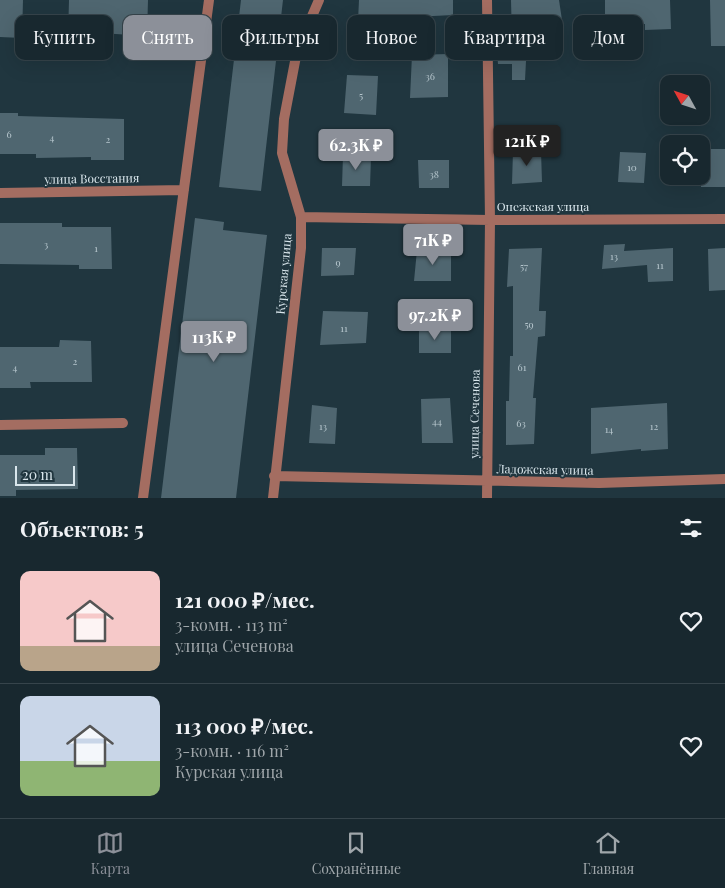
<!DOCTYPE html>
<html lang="ru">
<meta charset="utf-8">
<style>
:root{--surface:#18282f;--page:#213037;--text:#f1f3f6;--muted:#9fa6aa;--line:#36444b;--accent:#8c9099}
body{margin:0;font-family:"Playfair Display",serif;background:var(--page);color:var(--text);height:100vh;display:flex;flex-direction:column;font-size:19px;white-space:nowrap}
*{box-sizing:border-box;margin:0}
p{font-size:16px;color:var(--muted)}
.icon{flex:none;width:28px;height:28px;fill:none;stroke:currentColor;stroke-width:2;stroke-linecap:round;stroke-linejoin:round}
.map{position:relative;height:498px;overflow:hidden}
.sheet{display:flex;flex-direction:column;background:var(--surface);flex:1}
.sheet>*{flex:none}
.hud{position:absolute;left:15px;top:15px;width:695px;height:45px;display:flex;gap:10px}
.needle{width:32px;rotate:310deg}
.tools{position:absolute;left:660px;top:75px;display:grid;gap:10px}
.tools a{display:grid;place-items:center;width:50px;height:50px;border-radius:10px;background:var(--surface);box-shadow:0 5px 20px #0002,0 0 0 1px var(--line);font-size:25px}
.scale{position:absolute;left:15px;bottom:12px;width:60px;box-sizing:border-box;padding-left:5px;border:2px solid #d9e6ec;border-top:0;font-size:14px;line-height:18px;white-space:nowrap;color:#d9e6ec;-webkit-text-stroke:4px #20363f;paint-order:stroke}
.price{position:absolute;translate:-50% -42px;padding:0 11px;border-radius:5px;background:var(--accent);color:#fff;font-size:16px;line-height:32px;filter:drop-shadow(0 1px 2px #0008)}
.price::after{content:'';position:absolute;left:50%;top:30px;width:15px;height:11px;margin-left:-8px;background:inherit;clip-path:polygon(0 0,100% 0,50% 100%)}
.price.on{background:#222;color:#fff}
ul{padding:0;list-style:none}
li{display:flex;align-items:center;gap:15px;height:125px;padding:0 20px}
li+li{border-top:1px solid var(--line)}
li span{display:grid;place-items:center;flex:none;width:140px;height:100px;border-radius:10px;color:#555}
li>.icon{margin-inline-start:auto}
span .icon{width:60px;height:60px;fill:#fffc;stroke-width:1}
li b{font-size:21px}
h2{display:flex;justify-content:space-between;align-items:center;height:60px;padding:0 20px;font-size:21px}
.tag{padding:0 18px;border-radius:10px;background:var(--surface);box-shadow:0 5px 20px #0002,0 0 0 1px var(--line);font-size:18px;line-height:45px}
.tag.on{background:var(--accent);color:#fff}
.tab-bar{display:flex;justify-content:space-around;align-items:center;height:70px;border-top:1px solid var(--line);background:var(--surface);font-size:14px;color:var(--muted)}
.tab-bar a{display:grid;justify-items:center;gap:2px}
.tab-bar .on{color:var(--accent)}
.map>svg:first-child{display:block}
.building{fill:#4f6670}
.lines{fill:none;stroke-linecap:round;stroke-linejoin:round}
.street{stroke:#a46d61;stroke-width:10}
.labels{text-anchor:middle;stroke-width:4;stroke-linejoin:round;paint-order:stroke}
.number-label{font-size:10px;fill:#b6c6cd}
.street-label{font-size:12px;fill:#d9e6ec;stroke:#20363f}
</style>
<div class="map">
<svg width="725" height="498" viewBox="0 0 725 498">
<rect width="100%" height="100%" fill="#20363f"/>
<!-- building -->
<path class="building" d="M 0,0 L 23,0 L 22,38 L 0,37 Z
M 69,0 L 148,0 L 147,36 L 100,33 L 100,37 L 68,36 Z
M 241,0 L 283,0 L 261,191 L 219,187 Z
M 359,0 L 453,0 L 453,15 L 394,18 L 394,20 L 358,21 Z
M 511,0 L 559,0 L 562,20 L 528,23 L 525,80 L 512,80 L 512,64 L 498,64 L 496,40 L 512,41 Z
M 605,0 L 670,0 L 671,29 L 645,30 L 645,24 L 605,24 Z
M 710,0 L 725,0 L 725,46 L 711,46 Z
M 448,54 L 448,97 L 410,98 L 412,55 Z
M 347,75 L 378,76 L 376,115 L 344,113 Z
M 0,113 L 18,113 L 18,116 L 124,119 L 124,160 L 91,160 L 91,157 L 36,158 L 36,154 L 0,154 Z
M 701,149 L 725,149 L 725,187 L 701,187 Z
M 513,151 L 541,151 L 542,182 L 512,184 Z
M 620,152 L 646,153 L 644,183 L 618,182 Z
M 343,155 L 371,157 L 370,186 L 342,186 Z
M 418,160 L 449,160 L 449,188 L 419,188 Z
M 195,218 L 224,222 L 223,230 L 267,235 L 236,498 L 161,498 Z
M 0,223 L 62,223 L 62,227 L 111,227 L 112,269 L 79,269 L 79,265 L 0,264 Z
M 625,244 L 624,251 L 673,248 L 673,281 L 648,282 L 647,265 L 602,269 L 604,245 Z
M 322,248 L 356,248 L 354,275 L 321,276 Z
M 542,248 L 539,311 L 546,311 L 545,336 L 538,337 L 533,398 L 536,398 L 534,444 L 506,445 L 506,401 L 509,401 L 510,356 L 513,356 L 513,286 L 507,287 L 509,249 Z
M 725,248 L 725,290 L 709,291 L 708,249 Z
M 417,250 L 451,250 L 451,281 L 414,281 Z
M 323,311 L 368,312 L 366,343 L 320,345 Z
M 419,328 L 451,329 L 451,353 L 419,353 Z
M 60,340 L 91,341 L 92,382 L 30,382 L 31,388 L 0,388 L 0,347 L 59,347 Z
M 450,398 L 453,443 L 422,443 L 421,399 Z
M 667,403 L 668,449 L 641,451 L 641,449 L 591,454 L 591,408 Z
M 312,405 L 337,408 L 335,444 L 309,443 Z
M 45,448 L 77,448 L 78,489 L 16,490 L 16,496 L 0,496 L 0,455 L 45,455 Z"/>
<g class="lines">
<!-- street -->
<path class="street" d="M 0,193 L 184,190
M 301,217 L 490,220 L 725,219
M 0,425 L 123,423
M 274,476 L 599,483 L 725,479
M 143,498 L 209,0
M 273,498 L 301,248 L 301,217 L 282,153 L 284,119 L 297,51 L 319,0
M 487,498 L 490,220 L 487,0"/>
</g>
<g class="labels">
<!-- number labels -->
<g class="number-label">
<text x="430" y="80">36</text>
<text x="361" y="99">5</text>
<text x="9" y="138">6</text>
<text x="52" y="141">4</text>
<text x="108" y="143">2</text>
<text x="632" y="171">10</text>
<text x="434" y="178">38</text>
<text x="46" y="248">3</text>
<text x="96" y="252">1</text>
<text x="614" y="260">13</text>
<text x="338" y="266">9</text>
<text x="660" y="269">11</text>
<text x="524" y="270">57</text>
<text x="529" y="328">59</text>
<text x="344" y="332">11</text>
<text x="75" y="365">2</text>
<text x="15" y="371">4</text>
<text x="522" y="371">61</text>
<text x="437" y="425">44</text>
<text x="521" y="427">63</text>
<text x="323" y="430">13</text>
<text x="654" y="430">12</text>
<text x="609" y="433">14</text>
</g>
<!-- street labels -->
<g class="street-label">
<text transform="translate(92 179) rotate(-1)" y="4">улица Восстания</text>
<text x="543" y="211">Онежская улица</text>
<text transform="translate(284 274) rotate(-85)" y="4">Курская улица</text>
<text transform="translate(475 414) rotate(-89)" y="4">улица Сеченова</text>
<text transform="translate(545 470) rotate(1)" y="4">Ладожская улица</text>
</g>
</g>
</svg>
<div class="tools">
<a><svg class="needle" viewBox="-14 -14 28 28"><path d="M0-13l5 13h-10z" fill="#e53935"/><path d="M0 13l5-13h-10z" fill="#9fa6aa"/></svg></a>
<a><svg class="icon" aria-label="locate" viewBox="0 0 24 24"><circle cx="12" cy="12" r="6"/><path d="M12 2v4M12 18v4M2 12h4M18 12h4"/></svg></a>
</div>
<div class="scale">20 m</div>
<b class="price on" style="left:527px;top:167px">121K ₽</b>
<b class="price" style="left:356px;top:171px">62.3K ₽</b>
<b class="price" style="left:433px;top:266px">71K ₽</b>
<b class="price" style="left:435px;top:341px">97.2K ₽</b>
<b class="price" style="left:214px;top:363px">113K ₽</b>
<div class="hud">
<a class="tag">Купить</a>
<a class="tag on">Снять</a>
<a class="tag">Фильтры</a>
<a class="tag">Новое</a>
<a class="tag">Квартира</a>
<a class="tag">Дом</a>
</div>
</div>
<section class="sheet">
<h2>Объектов: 5<svg class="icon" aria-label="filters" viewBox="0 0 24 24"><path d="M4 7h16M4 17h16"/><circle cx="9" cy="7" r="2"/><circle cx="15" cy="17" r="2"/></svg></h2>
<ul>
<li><span style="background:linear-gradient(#f6c9c9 75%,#b9a48a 0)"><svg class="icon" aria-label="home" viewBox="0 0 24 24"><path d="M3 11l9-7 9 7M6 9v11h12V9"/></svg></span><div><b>121 000 ₽/мес.</b><p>3-комн. · 113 m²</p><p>улица Сеченова</p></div><svg class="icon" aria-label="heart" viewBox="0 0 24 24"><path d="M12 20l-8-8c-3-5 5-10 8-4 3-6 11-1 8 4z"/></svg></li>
<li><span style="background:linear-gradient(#c9d6e8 65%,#8fb573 0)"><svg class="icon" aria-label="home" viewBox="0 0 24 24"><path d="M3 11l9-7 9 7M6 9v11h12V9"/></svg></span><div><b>113 000 ₽/мес.</b><p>3-комн. · 116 m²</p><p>Курская улица</p></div><svg class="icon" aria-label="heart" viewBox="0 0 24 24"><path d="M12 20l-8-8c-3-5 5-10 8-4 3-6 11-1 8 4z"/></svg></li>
</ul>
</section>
<nav class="tab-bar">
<a class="on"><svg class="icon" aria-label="map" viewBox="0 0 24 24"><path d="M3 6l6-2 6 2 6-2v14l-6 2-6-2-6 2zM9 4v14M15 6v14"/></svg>Карта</a>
<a><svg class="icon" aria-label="saved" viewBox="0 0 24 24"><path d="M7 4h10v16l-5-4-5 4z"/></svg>Сохранённые</a>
<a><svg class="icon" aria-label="home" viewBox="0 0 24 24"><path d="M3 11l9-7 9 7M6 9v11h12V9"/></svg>Главная</a>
</nav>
